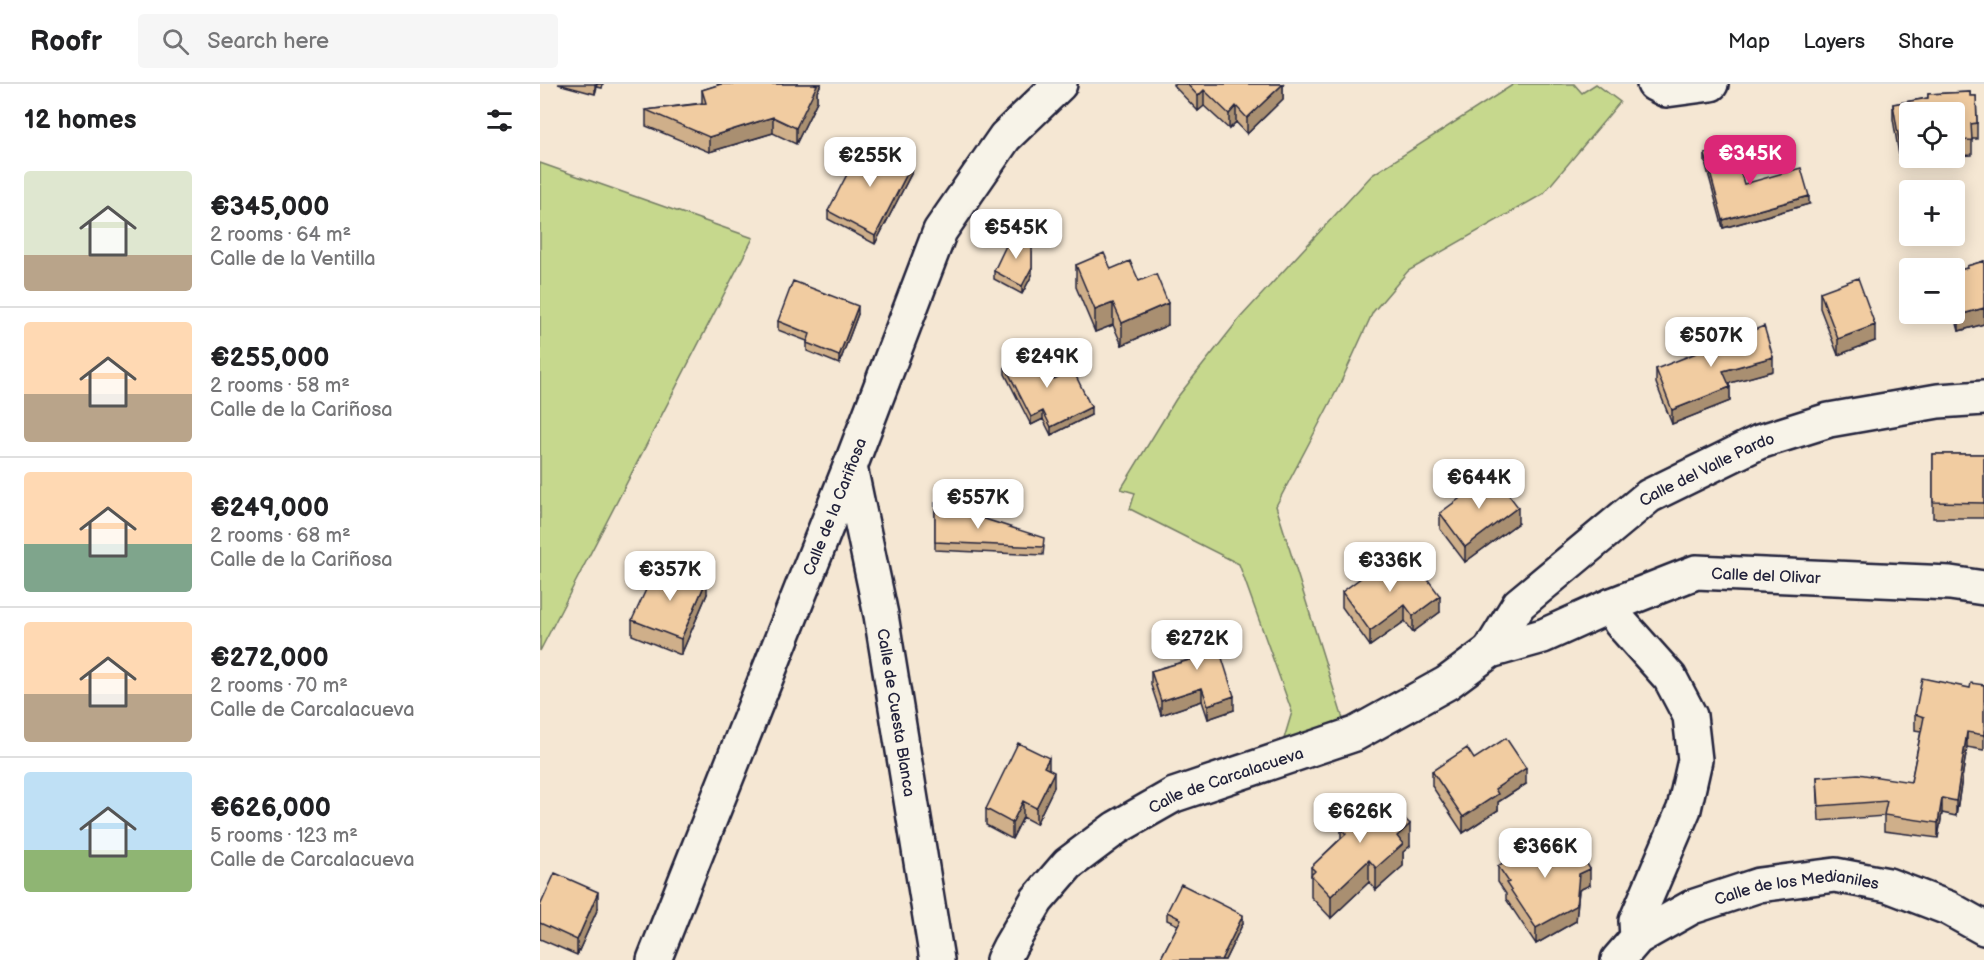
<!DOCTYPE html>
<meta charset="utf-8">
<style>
:root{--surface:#fff;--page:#f6f6f6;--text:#202124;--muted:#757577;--line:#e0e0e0;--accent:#db2777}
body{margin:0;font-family:"Balsamiq Sans",sans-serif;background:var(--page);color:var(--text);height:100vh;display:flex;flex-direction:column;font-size:22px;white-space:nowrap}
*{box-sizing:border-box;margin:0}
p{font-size:20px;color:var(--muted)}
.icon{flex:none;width:33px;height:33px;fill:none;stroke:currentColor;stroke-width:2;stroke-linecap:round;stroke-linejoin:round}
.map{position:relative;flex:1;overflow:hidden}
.drawer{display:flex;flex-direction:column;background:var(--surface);width:540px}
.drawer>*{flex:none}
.buttons{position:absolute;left:1359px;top:18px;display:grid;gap:12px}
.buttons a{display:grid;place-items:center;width:66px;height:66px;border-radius:6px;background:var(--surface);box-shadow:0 3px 15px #0003;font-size:30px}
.price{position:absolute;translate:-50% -51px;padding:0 14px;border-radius:12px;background:#fff;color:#222;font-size:20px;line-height:39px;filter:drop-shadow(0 2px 3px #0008)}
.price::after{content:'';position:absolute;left:50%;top:36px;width:18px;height:14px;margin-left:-9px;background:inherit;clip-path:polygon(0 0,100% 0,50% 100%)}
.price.selected{background:var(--accent);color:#fff}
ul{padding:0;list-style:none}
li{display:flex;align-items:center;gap:18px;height:150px;padding:0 24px}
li+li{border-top:2px solid var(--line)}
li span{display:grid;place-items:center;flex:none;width:168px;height:120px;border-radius:6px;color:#555}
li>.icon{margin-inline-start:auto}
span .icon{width:72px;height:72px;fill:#fffc;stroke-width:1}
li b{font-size:26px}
h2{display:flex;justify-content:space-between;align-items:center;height:72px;padding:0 24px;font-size:26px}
header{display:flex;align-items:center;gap:36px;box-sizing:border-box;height:84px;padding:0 30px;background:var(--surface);border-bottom:2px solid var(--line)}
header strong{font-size:28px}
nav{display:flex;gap:33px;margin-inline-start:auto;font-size:21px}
.search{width:420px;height:54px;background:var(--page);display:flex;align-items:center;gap:15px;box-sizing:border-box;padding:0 21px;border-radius:6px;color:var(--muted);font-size:22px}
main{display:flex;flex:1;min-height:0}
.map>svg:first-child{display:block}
.green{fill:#c6d88d;stroke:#747d64;stroke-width:1.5}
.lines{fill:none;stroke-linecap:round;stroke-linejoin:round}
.minor-casing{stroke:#22223b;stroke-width:38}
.minor{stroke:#f7f3e8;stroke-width:33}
.wall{fill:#cfaf8a;stroke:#22223b;stroke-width:1.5}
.shaded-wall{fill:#a98f71;stroke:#22223b;stroke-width:1.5}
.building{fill:#f1cca1;stroke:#22223b;stroke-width:1.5}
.labels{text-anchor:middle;stroke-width:4.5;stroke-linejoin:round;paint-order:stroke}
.street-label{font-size:16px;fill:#22223b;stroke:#f7f3e8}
</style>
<header>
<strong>Roofr</strong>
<div class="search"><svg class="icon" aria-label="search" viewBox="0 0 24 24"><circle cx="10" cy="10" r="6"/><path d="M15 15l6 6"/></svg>Search here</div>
<nav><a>Map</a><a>Layers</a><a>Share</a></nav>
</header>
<main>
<section class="drawer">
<h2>12 homes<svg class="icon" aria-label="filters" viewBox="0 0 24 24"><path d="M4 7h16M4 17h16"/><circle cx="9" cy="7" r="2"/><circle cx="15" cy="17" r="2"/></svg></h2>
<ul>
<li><span style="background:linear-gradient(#dfe7d0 70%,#b9a48a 0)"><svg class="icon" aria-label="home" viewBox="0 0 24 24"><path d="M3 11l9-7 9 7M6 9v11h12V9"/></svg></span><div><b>€345,000</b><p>2 rooms · 64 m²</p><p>Calle de la Ventilla</p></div></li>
<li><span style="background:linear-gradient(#ffd9b3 60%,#b9a48a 0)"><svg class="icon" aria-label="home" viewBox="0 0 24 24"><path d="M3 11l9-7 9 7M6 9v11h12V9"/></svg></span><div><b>€255,000</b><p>2 rooms · 58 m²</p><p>Calle de la Cariñosa</p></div></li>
<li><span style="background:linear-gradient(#ffd9b3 60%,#7fa58c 0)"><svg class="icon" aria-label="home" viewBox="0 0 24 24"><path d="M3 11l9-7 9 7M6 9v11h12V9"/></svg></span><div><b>€249,000</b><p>2 rooms · 68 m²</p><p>Calle de la Cariñosa</p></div></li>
<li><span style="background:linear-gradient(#ffd9b3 60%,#b9a48a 0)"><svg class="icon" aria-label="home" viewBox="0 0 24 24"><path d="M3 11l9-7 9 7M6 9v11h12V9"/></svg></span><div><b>€272,000</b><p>2 rooms · 70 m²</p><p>Calle de Carcalacueva</p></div></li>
<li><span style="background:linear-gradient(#bfe0f5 65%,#8fb573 0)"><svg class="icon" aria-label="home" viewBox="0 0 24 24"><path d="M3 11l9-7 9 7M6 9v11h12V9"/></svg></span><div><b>€626,000</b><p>5 rooms · 123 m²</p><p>Calle de Carcalacueva</p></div></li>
</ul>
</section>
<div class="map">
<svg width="1444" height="876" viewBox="0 0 1444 876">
<rect width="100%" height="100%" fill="#f5e7d3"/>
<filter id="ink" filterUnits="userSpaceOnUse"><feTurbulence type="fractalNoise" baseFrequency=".0167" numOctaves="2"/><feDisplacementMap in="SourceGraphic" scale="12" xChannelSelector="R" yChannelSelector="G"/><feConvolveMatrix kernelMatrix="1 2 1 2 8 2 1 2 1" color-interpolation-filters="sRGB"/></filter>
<g filter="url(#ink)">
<!-- green -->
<path class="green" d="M 974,0 L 1034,0 L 1042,9 L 1056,0 L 1080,18 L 1003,110 L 868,187 L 833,228 L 800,300 L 736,422 L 803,635 L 743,658 L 752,628 L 699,480 L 590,425 L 595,409 L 581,405 L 636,315 L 700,234 L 832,91 Z
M 0,79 L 213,154 L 0,567 Z"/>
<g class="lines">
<!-- minor casing -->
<g class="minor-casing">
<g id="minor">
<path d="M 1114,0 L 1126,6 L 1171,0"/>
<path id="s1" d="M 310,383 L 341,531 L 397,876"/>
<path d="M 1072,521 L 1080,538 L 1130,594 L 1150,632 L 1155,676 L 1144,725 L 1096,837 L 1097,854"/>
<path id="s2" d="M 950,567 L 979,520 L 1109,412 L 1219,358 L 1289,336 L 1398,317 L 1444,314"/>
<path id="s3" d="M 114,876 L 310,383 L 400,147 L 465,53 L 520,0"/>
<path id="s4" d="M 463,876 L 470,862 L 497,816 L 528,780 L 576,744 L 634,711 L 815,650 L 907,599 L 950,567 L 1003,552 L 1072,521 L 1156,488 L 1410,499 L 1444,504"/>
<path id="s5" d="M 1078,876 L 1097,854 L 1152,823 L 1219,801 L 1295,791 L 1348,801 L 1408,824 L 1444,844"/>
</g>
</g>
<!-- minor -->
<use href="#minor" class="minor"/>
</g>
<!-- wall -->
<path class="wall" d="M 18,0 L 63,0 L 62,4 L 57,3 L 55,10 Z
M 178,0 L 281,0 L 277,8 L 277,17 L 256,60 L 233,49 L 169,68 L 106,42 L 106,26 L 162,19 L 162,6 L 178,1 Z
M 633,0 L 743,0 L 743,15 L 707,50 L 696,38 L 689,45 L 664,22 L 658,27 L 633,1 Z
M 1430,8 L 1430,12 L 1436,12 L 1437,39 L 1437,55 L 1432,55 L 1432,71 L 1414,72 L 1414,28 L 1370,28 L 1370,74 L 1391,74 L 1377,74 L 1360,77 L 1353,35 L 1353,20 L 1388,14 L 1388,10 Z
M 1165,70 L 1204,100 L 1269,120 L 1183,144 L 1165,78 Z
M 372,88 L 335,160 L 288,135 L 288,127 Z
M 1444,177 L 1444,240 L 1419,247 L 1414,229 L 1414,187 L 1427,184 L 1427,182 Z
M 536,181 L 571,185 L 599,197 L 628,241 L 582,261 L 573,241 L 555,248 L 536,203 Z
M 454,187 L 492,191 L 482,210 L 454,195 Z
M 1280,208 L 1335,257 L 1298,271 L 1280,224 Z
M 318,230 L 299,280 L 267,267 L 267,257 L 238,246 L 238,237 Z
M 465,282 L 514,295 L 551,331 L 511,351 L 503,335 L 491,341 L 465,290 Z
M 1116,285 L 1233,287 L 1189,299 L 1190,317 L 1132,340 L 1116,299 Z
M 1393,370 L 1444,370 L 1444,434 L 1393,434 Z
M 395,419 L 504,462 L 503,471 L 395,466 Z
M 900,429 L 978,439 L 925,478 L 900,445 Z
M 845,493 L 900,528 L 873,548 L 865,537 L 830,562 L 802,523 L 802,508 Z
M 167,510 L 141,571 L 92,551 L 92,536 Z
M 645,551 L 694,626 L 668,635 L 662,617 L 621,631 L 611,601 L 611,587 L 649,576 L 645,564 Z
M 1444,601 L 1444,666 L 1427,663 L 1416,732 L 1402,729 L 1398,754 L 1344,747 L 1344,732 L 1279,737 L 1277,693 L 1371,698 L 1381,647 L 1375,646 L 1375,630 L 1430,604 Z
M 934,675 L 986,700 L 958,718 L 958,726 L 923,749 L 892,702 L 892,687 Z
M 509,685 L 514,703 L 496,740 L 483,733 L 472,755 L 446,741 L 446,725 Z
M 801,721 L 829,730 L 870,762 L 863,768 L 863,782 L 836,806 L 829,798 L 791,834 L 771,813 L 771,783 L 801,754 Z
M 1015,768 L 1050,801 L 1039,806 L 1036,837 L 996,860 L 966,815 L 966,810 L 958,798 L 958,782 Z
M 0,822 L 58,824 L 37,871 L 0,855 Z
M 627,828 L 703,839 L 685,876 L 621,876 L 621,874 L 638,841 L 627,836 Z"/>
<!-- shaded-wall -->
<path class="shaded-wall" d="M 55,0 L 57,0 L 55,10 Z
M 273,0 L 281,0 L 277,8 L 277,17 L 256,60 L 256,44 Z
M 743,0 L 743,15 L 707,50 L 707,34 Z
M 664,6 L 664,22 L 658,27 L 658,12 Z
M 696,22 L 696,38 L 689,45 L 689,30 Z
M 233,33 L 233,49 L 169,68 L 169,53 Z
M 372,80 L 372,88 L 335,160 L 335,152 Z
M 1269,112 L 1269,120 L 1183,144 L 1183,136 Z
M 492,168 L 492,191 L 482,210 L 482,202 Z
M 573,219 L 573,241 L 555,248 L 555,226 Z
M 628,219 L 628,241 L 582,261 L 582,239 Z
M 318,222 L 318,230 L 299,280 L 299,272 Z
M 1444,224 L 1444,240 L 1419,247 L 1419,231 Z
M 1335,241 L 1335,257 L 1298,271 L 1298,255 Z
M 1233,273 L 1233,287 L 1183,301 L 1183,287 Z
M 1190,303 L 1190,317 L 1132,340 L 1132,326 Z
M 551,323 L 551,331 L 511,351 L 511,343 Z
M 503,327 L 503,335 L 491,341 L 491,333 Z
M 978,423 L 978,439 L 925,478 L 925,463 Z
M 167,495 L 167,510 L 141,571 L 141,555 Z
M 900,512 L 900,528 L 873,548 L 873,532 Z
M 865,521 L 865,537 L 830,562 L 830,547 Z
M 662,604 L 662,617 L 621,631 L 621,617 Z
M 694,612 L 694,626 L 668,635 L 668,621 Z
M 1427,648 L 1427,663 L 1416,732 L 1416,717 Z
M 509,674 L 509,689 L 504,683 Z
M 986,684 L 986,700 L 958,718 L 958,726 L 923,749 L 923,733 L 955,705 Z
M 514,688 L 514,703 L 496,740 L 496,724 Z
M 1402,714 L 1402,729 L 1398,754 L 1398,739 Z
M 483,717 L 483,733 L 472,755 L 472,739 Z
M 870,740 L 870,762 L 863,768 L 863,782 L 836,806 L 836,784 L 857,752 Z
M 829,776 L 829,798 L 791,834 L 791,812 Z
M 1050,785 L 1050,801 L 1039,806 L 1036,837 L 996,860 L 996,844 L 1039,790 Z
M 58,808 L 58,824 L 37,871 L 37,856 Z
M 703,831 L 703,839 L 685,876 L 681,876 Z"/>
<!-- building -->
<path class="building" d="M 181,0 L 274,0 L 277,1 L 256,44 L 233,33 L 169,53 L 106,26 L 166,19 L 162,6 Z
M 647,0 L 743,0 L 707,34 L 696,22 L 689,30 L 664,6 L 658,12 Z
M 1430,8 L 1430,12 L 1436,12 L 1437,39 L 1431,40 L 1432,56 L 1414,57 L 1414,28 L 1370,28 L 1370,60 L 1360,62 L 1353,20 L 1388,14 L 1388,10 Z
M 325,56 L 372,80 L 335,152 L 288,127 Z
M 1193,62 L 1204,100 L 1261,84 L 1269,112 L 1183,136 L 1165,70 Z
M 472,149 L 492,160 L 492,183 L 482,202 L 454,187 Z
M 564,169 L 571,185 L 590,177 L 599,197 L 616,190 L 628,219 L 582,239 L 573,219 L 555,226 L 536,181 Z
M 1444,177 L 1444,224 L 1419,231 L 1414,213 L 1414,187 L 1428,184 L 1427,182 Z
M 1318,194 L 1335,241 L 1298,255 L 1280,208 Z
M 253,197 L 318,222 L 299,272 L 267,259 L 270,250 L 238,237 Z
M 1224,242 L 1233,273 L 1183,287 L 1190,303 L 1132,326 L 1116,285 Z
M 499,265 L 514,295 L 533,286 L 551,323 L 511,343 L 503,327 L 491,333 L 465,282 Z
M 1393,370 L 1444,370 L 1444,419 L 1393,418 Z
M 953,390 L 978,423 L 925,463 L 900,429 Z
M 395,419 L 504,454 L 503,463 L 395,458 Z
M 872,474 L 900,512 L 873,532 L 865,521 L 830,547 L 802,508 L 837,482 L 845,493 Z
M 116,484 L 137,493 L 140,484 L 167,495 L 141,555 L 92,536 Z
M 672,542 L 694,612 L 668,621 L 662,604 L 621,617 L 611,587 L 653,575 L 645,551 Z
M 1382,594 L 1430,604 L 1431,599 L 1444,601 L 1444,651 L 1427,648 L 1416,717 L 1402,714 L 1398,739 L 1344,731 L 1347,717 L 1279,722 L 1277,693 L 1318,690 L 1371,698 L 1384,633 L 1375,630 Z
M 966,654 L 986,684 L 955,705 L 958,710 L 923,733 L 892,687 L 927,664 L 934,675 Z
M 478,659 L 509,674 L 504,683 L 514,688 L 496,724 L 483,717 L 472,739 L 446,725 Z
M 842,717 L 847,722 L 850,719 L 870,740 L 857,752 L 863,760 L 836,784 L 829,776 L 791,812 L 771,791 L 775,787 L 771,783 L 806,750 L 802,746 L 801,721 L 812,724 L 818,718 L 829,730 Z
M 1005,752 L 1015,768 L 1033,756 L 1050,785 L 1039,790 L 1036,822 L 996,844 L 966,799 L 969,798 L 958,782 Z
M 15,789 L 58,808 L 37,856 L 0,839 L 0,822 Z
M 641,800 L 703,831 L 681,876 L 625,876 L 621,874 L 641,835 L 627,828 Z"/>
</g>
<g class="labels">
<!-- street labels -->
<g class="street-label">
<text dy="6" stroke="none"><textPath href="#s2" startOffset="288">Calle del Valle Pardo</textPath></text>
<text dy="6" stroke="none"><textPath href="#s3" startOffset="488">Calle de la Cariñosa</textPath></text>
<text dy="6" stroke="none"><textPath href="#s4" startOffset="884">Calle del Olivar</textPath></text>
<text dy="6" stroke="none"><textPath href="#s1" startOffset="250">Calle de Cuesta Blanca</textPath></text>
<text dy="6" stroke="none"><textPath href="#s4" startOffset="297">Calle de Carcalacueva</textPath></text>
<text dy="6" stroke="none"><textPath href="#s5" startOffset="200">Calle de los Medianiles</textPath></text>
</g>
</g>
</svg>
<div class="buttons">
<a><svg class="icon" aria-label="locate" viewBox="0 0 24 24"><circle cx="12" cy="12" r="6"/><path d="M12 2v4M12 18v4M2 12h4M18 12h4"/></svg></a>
<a>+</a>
<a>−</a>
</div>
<b class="price selected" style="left:1210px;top:102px">€345K</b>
<b class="price" style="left:330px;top:104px">€255K</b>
<b class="price" style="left:476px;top:176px">€545K</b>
<b class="price" style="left:1171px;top:284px">€507K</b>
<b class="price" style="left:507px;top:305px">€249K</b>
<b class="price" style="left:939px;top:426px">€644K</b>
<b class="price" style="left:438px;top:446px">€557K</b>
<b class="price" style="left:850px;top:509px">€336K</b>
<b class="price" style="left:130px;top:518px">€357K</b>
<b class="price" style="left:657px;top:587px">€272K</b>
<b class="price" style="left:820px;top:760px">€626K</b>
<b class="price" style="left:1005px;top:795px">€366K</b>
</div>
</main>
